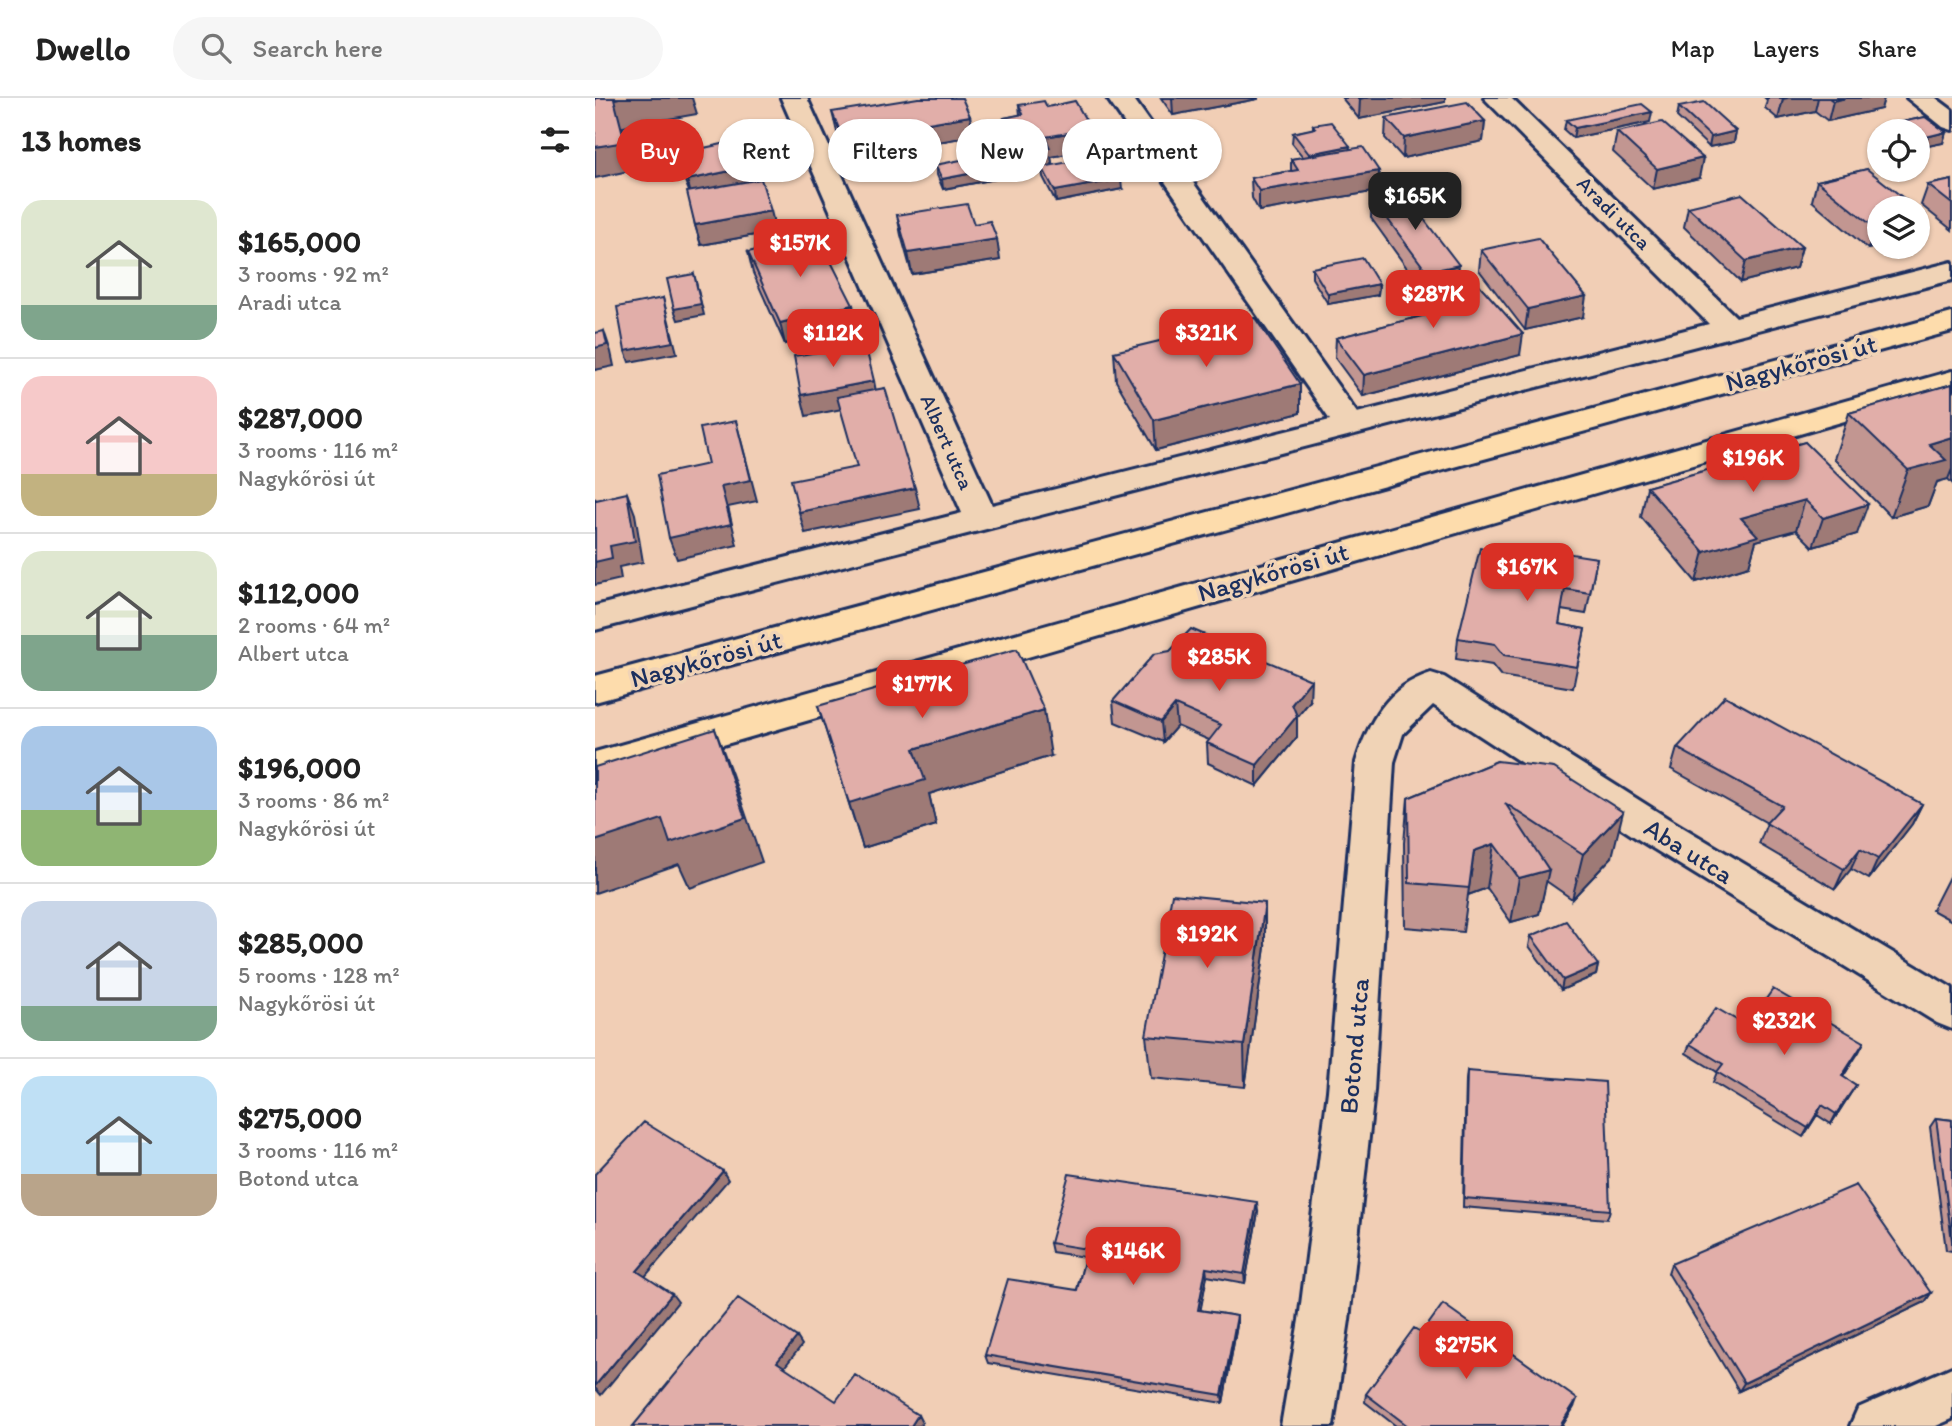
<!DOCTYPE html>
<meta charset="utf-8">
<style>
:root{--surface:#fff;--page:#f6f6f6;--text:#222;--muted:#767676;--line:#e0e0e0;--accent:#d93025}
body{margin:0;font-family:Itim,sans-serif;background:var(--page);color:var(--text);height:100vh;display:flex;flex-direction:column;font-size:26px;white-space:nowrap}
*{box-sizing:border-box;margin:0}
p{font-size:23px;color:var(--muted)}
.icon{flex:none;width:38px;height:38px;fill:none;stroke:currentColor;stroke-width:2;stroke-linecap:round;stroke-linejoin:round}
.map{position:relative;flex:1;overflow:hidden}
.panel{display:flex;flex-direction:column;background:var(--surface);width:595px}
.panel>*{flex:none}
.banner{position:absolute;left:21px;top:21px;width:665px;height:63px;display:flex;gap:14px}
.tools{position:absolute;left:1272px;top:21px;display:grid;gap:14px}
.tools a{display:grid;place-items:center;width:63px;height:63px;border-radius:50%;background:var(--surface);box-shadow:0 2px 5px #0004;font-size:35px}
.price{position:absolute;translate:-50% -60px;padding:0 16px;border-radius:14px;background:var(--accent);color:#fff;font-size:23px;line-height:46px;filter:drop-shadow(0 2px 4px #0008)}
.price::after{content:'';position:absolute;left:50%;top:42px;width:21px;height:16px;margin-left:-10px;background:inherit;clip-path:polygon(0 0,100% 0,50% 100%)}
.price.active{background:#222;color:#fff}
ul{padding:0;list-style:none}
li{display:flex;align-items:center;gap:21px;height:175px;padding:0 21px}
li+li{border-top:2px solid var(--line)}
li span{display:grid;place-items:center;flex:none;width:196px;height:140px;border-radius:21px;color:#555}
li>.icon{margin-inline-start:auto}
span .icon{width:84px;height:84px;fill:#fffc;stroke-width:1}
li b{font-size:30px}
h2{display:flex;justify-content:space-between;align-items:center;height:84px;padding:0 21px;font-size:30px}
.tag{padding:0 24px;border-radius:32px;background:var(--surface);box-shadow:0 2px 5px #0004;font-size:24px;line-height:63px}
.tag.active{background:var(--accent);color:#fff}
header{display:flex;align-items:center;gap:42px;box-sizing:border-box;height:98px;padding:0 35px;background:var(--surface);border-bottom:2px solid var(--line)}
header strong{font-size:33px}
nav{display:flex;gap:38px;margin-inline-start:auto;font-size:24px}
.search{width:490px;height:63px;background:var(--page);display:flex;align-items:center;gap:18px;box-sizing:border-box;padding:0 24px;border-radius:38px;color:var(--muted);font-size:26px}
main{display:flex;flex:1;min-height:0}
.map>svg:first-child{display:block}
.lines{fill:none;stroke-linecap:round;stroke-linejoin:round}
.minor-casing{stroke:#1b2f5e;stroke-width:6}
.primary-casing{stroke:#1b2f5e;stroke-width:6}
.minor{fill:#f0d3b6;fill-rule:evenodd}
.primary{fill:#fddcac;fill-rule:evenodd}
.wall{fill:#c29691;stroke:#1b2f5e;stroke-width:2}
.shaded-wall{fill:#9e7a76;stroke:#1b2f5e;stroke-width:2}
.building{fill:#e1aea9;stroke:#1b2f5e;stroke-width:2}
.labels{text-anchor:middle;stroke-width:7;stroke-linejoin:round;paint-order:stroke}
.far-street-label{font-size:21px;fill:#1b2f5e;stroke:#f0d3b6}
.street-label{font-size:26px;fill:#1b2f5e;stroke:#f0d3b6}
</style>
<header>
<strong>Dwello</strong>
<div class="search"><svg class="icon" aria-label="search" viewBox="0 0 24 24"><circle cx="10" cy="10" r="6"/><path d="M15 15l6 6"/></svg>Search here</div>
<nav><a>Map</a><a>Layers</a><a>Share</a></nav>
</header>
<main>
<section class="panel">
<h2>13 homes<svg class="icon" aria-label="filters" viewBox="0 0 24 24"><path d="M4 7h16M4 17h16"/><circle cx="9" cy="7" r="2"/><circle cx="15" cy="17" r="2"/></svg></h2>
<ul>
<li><span style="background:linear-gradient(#dfe7d0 75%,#7fa58c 0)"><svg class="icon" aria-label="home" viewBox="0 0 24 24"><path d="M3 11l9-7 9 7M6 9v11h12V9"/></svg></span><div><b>$165,000</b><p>3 rooms · 92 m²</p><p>Aradi utca</p></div></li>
<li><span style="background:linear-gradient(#f6c9c9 70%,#c2b280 0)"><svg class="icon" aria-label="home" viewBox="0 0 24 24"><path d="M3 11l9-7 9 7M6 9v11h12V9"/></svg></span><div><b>$287,000</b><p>3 rooms · 116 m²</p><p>Nagykőrösi út</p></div></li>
<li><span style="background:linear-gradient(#dfe7d0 60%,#7fa58c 0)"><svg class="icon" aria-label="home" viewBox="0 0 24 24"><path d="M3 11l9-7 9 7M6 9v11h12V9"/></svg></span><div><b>$112,000</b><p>2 rooms · 64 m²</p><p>Albert utca</p></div></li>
<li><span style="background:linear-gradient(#a9c7e8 60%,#8fb573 0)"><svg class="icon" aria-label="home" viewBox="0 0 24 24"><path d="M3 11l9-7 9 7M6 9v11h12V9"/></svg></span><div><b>$196,000</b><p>3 rooms · 86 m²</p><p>Nagykőrösi út</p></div></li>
<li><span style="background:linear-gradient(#c9d6e8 75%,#7fa58c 0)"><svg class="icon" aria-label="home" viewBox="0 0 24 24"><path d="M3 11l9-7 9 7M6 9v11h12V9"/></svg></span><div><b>$285,000</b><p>5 rooms · 128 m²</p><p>Nagykőrösi út</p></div></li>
<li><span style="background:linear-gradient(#bfe0f5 70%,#b9a48a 0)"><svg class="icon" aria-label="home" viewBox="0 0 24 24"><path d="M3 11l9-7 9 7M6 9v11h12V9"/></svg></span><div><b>$275,000</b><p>3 rooms · 116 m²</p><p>Botond utca</p></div></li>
</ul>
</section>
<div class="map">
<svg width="1357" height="1328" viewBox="0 0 1357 1328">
<rect width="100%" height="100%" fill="#f1ceb5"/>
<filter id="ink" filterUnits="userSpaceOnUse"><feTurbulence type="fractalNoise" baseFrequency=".0143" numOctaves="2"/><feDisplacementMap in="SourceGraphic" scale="14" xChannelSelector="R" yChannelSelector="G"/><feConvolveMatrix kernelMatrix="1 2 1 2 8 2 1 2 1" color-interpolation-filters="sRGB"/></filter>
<g filter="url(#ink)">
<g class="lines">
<!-- minor casing -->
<g class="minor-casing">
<path id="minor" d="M 186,0 L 212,0 L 397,407 L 735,322 L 512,0 L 538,0 L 762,315 L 1114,226 L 889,0 L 916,0 L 1141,219 L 1357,164 L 1357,182 L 0,532 L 0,508 L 367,415 Z
M 1312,0 L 1341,0 L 1357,12 L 1357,32 L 1348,29 Z
M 836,575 L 849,579 L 1074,721 L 1357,890 L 1357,931 L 1342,925 L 1046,743 L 838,607 L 808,636 L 799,664 L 779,993 L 754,1222 L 738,1328 L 686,1328 L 704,1222 L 733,993 L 761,664 C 773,624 793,588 836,575 Z
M 1357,1269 L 1357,1321 L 1341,1328 L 1255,1328 L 1263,1310 Z"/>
</g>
<!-- primary casing -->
<g class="primary-casing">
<path id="primary" d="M 1357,215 L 1357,233 L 0,604 L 0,578 Z
M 1357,273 L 1357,292 L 0,684 L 0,654 Z"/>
</g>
<!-- minor -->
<use href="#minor" class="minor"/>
<!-- primary -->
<use href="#primary" class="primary"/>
</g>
<!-- wall -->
<path class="wall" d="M 566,0 L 663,0 L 663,1 L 578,17 Z
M 747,0 L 850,0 L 850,4 L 764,21 Z
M 1170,0 L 1289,0 L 1286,11 L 1233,23 L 1220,13 L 1183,21 L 1170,10 L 1172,2 Z
M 424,7 L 452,9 L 498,51 L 456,59 L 457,67 L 527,91 L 461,104 L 448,79 L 447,72 L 429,75 L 411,40 L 409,20 L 425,17 Z
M 1084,9 L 1141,33 L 1139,44 L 1114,49 L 1082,19 Z
M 237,14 L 375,18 L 378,38 L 337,45 L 337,49 L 253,63 L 242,34 Z
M 1330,19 L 1351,34 L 1348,45 L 1323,50 L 1323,33 L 1284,33 L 1284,42 L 1281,40 L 1284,29 Z
M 791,20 L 890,23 L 888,43 L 808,60 L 790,40 Z
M 971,22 L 1055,24 L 978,40 L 969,32 Z
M 718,27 L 784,73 L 783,93 L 664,113 L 657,100 L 656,80 L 696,73 L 696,61 L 708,59 L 697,45 L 698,35 L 718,31 Z
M 1022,34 L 1104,80 L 1058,91 L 1018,54 Z
M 81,56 L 162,81 L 181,133 L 106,147 L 100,127 L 94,93 L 87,76 Z
M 340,67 L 399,71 L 401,81 L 348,91 L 342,77 Z
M 1272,71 L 1284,148 L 1273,151 L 1217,103 L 1222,83 Z
M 1357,82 L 1357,132 L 1326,107 L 1333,87 Z
M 777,100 L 862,187 L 925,257 L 768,298 L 740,260 L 741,240 L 831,217 L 826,210 L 827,191 L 776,120 Z
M 1093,109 L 1207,149 L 1201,170 L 1146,184 L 1089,129 Z
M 302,117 L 379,126 L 405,162 L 317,176 L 306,137 Z
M 886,152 L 988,219 L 930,232 L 884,172 Z
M 153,154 L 262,228 L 190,246 L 158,175 Z
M 717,170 L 784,186 L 783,197 L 733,206 L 717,180 Z
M 519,254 L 705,286 L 705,315 L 561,352 L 521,283 Z
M 1357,286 L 1357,385 L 1353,381 L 1342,384 L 1333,408 L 1296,419 L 1239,361 L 1254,315 Z
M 1210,344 L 1262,436 L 1218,449 L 1201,432 L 1161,443 L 1154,468 L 1101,484 L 1046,419 L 1052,389 Z
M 920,455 L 1002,460 L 991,516 L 966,512 L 964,526 L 990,531 L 978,590 L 906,578 L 897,567 L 861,561 L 863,540 Z
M 518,603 L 715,603 L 702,619 L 702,639 L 662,688 L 613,665 L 612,645 L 614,642 L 582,628 L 568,644 L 520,624 Z
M 223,608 L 456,658 L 334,696 L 341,727 L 268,750 Z
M 1082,650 L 1327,706 L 1317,726 L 1274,781 L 1256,771 L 1240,791 L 1164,746 L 1172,725 L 1076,671 Z
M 902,663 L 1017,759 L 977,801 L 951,783 L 944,816 L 916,824 L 892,790 L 873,797 L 868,834 L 810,829 L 809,745 L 813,700 Z
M 1357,773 L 1357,823 L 1337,812 Z
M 936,838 L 1003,867 L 1001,877 L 966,892 L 934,848 Z
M 670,849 L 650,989 L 556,980 L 551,938 Z
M 1152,928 L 1269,944 L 1248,979 L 1261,987 L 1236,1026 L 1222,1017 L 1208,1039 L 1118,984 L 1122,974 L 1091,955 L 1095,946 Z
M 872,973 L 1015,1112 L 1012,1121 L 868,1109 L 871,982 Z
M 1341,1020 L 1357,1022 L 1357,1153 L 1351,1152 L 1335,1029 Z
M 663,1114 L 650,1185 L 612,1178 L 605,1212 L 642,1218 L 642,1227 L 628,1305 L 393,1265 L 390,1257 L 482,1192 L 490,1159 L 457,1154 L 455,1145 Z
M 1076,1166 L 1336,1195 L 1330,1204 L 1144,1293 L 1073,1175 Z
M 827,1235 L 979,1309 L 967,1328 L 801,1328 L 770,1304 L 771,1296 Z"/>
<!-- shaded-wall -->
<path class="shaded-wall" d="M 24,0 L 97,0 L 102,16 L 28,29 L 39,72 L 0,80 L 0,49 L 19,1 Z
M 577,0 L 663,0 L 663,1 L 578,17 Z
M 769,0 L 850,0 L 850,4 L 764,21 L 765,1 Z
M 1193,0 L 1223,0 L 1220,13 L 1183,21 L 1188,1 Z
M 1251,0 L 1289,0 L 1286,11 L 1233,23 L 1238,3 Z
M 1057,14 L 1055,24 L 978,40 L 980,30 Z
M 375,18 L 378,38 L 337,45 L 337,49 L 253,63 L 249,43 L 333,25 Z
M 890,23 L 888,43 L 808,60 L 809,40 Z
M 496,31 L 498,51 L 456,59 L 458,70 L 447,69 L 447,72 L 429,75 L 427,55 L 450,39 Z
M 1141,33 L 1139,44 L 1114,49 L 1116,39 Z
M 1351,34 L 1348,45 L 1323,50 L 1323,41 Z
M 755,48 L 754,59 L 714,67 L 714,56 Z
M 1108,60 L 1104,80 L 1058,91 L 1062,71 Z
M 159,68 L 164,88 L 98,103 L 92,82 Z
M 399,71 L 401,81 L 348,91 L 347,81 Z
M 784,73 L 783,93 L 664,113 L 664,93 Z
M 526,81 L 527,91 L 461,104 L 460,93 Z
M 176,113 L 181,133 L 106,147 L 100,127 Z
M 1330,117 L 1323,138 L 1323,119 Z
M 1284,129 L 1284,148 L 1273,151 L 1280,130 Z
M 402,141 L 405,162 L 317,176 L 313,155 Z
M 1207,149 L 1201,170 L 1146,184 L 1151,163 Z
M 864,167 L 862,188 L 830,194 L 832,174 Z
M 99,176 L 109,217 L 83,222 L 79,211 Z
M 784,186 L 783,197 L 733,206 L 733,196 Z
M 991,198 L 988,219 L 930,232 L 933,211 Z
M 68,200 L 82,255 L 34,264 L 30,253 Z
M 258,207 L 262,228 L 190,246 L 185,225 Z
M 9,233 L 16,254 L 19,268 L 0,272 L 0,250 Z
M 928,236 L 925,257 L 768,298 L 769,277 Z
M 279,283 L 283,304 L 211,318 L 206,297 Z
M 705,286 L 705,315 L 561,352 L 559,322 Z
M 141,323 L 162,403 L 133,409 L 142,447 L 82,461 L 74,440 L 126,388 Z
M 1357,339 L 1357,371 L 1353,381 L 1342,384 L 1333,408 L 1296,419 L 1313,372 L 1334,346 Z
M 320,390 L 325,411 L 210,435 L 204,414 Z
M 32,395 L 40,416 L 48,464 L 24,469 L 26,481 L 0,487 L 0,464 L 15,448 Z
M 1210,402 L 1201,432 L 1161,443 L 1154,468 L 1101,484 L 1109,454 L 1146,420 Z
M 1273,406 L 1262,436 L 1218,449 L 1228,420 Z
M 716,582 L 715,603 L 702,619 L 702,639 L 662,688 L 662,667 L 697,606 Z
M 580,607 L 582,628 L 568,644 L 566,624 Z
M 449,612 L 456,658 L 334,696 L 341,727 L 268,750 L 254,705 L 319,651 Z
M 120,631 L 137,676 L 167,764 L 95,790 L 84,766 L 0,795 L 0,743 Z
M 1327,706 L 1317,726 L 1274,781 L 1283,761 Z
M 1028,714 L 1017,759 L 977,801 L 988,756 Z
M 899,746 L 892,790 L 873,797 L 879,753 Z
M 1265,751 L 1256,771 L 1240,791 L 1249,771 Z
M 954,772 L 944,816 L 916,824 L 924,780 Z
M 670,805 L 670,849 L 650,989 L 649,947 Z
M 1003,867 L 1001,877 L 966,892 L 968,882 Z
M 1269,944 L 1264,954 L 1242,988 L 1247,978 Z
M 1261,987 L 1255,996 L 1236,1026 L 1241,1016 Z
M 1227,1007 L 1222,1017 L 1208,1039 L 1213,1030 Z
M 128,1073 L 133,1082 L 48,1181 L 42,1173 Z
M 662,1104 L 663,1114 L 650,1185 L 649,1176 Z
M 611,1170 L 612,1178 L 604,1220 L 603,1212 Z
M 1336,1195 L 1330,1204 L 1144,1293 L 1149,1285 Z
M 77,1196 L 83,1204 L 6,1297 L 0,1290 L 0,1288 Z
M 642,1218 L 642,1227 L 628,1305 L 627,1297 Z
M 202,1239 L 207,1247 L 187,1272 L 182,1264 Z
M 982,1301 L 979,1309 L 967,1328 L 965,1328 Z
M 323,1317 L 327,1325 L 325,1328 L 316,1328 Z"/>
<!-- building -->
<path class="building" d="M 0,0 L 24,0 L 19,1 L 30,44 L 0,49 Z
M 323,0 L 367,0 L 375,18 L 333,25 L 334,29 L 249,43 L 237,14 Z
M 1234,0 L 1251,0 L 1238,3 Z
M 449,3 L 452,9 L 480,3 L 496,31 L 450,39 L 455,50 L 427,55 L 409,20 L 428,16 L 424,7 Z
M 872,4 L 890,23 L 809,40 L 791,20 Z
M 1109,4 L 1141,33 L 1116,39 L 1084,9 Z
M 1047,6 L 1057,14 L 980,30 L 971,22 Z
M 1330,19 L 1351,34 L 1323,41 L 1323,33 L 1289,33 L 1284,29 Z
M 736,24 L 755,48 L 714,56 L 698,35 L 720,30 L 718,27 Z
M 1067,24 L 1108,60 L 1062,71 L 1022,34 Z
M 146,42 L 159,68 L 92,82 L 81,56 Z
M 768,49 L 784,73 L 664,93 L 656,80 L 703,72 L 696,61 Z
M 392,57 L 399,71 L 347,81 L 340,67 Z
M 512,57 L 526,81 L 460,93 L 447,69 Z
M 1272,71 L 1321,110 L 1284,110 L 1284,129 L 1280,130 L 1222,83 Z
M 166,81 L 176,113 L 100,127 L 92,94 Z
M 1357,82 L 1357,106 L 1333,87 Z
M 808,94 L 864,167 L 832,174 L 777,100 Z
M 1147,96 L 1207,149 L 1151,163 L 1093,109 Z
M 372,106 L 379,126 L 395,123 L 402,141 L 313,155 L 302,117 Z
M 1323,112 L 1330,117 L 1323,119 Z
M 223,138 L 258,207 L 185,225 L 153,154 Z
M 943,140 L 991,198 L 933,211 L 886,152 Z
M 768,160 L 784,186 L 733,196 L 717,170 Z
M 99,176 L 106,206 L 79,211 L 72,181 Z
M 881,183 L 928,236 L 769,277 L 741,240 L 847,213 L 827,190 L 851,184 L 855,189 Z
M 68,200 L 78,244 L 30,253 L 22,209 Z
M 660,220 L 705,286 L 559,322 L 519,254 Z
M 9,233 L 12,247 L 0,250 L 0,235 Z
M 270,246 L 279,283 L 206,297 L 199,258 Z
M 1357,286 L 1357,339 L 1334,346 L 1351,362 L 1313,372 L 1254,315 Z
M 290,290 L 320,390 L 204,414 L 196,382 L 262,369 L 242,299 Z
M 141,323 L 156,382 L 126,388 L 136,426 L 74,440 L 62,377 L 113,366 L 105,330 Z
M 1210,344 L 1273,406 L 1228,420 L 1210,402 L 1146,420 L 1163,438 L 1109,454 L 1052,389 Z
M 32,395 L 40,443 L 15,448 L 17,460 L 0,464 L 0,400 L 1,402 Z
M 932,449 L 1002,460 L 995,495 L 970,491 L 964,526 L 990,531 L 982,569 L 909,557 L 900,546 L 863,540 L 885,450 L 920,455 Z
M 596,531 L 716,582 L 697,606 L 702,618 L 662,667 L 612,645 L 626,627 L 580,607 L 566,624 L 518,603 L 559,556 L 575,553 Z
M 422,551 L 449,612 L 319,651 L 330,682 L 254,705 L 223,608 Z
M 1130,598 L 1327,706 L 1283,761 L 1265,751 L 1249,771 L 1171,725 L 1187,708 L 1082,650 Z
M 120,631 L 150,720 L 75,745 L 67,721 L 0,743 L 0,669 Z
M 902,663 L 959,670 L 1028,714 L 988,756 L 910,705 L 954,772 L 924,780 L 899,746 L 879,753 L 874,790 L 814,785 L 813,700 Z
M 577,796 L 670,805 L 649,947 L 551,938 Z
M 971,823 L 1003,867 L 968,882 L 936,838 Z
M 1178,891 L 1269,944 L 1247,978 L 1261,987 L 1241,1016 L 1227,1007 L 1213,1030 L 1122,974 L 1128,966 L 1095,946 L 1121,910 L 1152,928 Z
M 872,973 L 1010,984 L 1015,1112 L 869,1100 Z
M 1341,1020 L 1357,1022 L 1357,1143 Z
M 49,1024 L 128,1073 L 42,1173 L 77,1196 L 0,1288 L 0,1076 Z
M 474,1076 L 662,1104 L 649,1176 L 611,1170 L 603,1212 L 642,1218 L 627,1297 L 390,1257 L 413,1181 L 482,1192 L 492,1151 L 455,1145 Z
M 1261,1087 L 1336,1195 L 1149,1285 L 1076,1166 Z
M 143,1200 L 202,1239 L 182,1264 L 241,1303 L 260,1277 L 323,1317 L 316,1328 L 38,1328 Z
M 848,1206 L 982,1301 L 965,1328 L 813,1328 L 771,1296 L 819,1230 L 827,1235 Z"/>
</g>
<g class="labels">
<!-- far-street labels -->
<g class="far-street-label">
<text transform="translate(1019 115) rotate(45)" y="7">Aradi utca</text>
<text transform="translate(352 344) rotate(66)" y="7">Albert utca</text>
</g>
<!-- street labels -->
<g class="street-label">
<text transform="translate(1206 265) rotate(-15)" y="9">Nagykőrösi út</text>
<text transform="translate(678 474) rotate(-16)" y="9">Nagykőrösi út</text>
<text transform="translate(111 561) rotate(-15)" y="9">Nagykőrösi út</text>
<text transform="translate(1094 753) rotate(32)" y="9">Aba utca</text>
<text transform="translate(759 948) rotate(-85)" y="9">Botond utca</text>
</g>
</g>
</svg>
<div class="tools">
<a><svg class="icon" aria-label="locate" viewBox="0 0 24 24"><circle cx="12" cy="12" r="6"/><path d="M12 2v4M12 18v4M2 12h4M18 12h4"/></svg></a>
<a><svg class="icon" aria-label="layers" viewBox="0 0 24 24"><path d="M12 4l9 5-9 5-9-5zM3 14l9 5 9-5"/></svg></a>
</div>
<b class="price active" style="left:820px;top:134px">$165K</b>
<b class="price" style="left:205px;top:181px">$157K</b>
<b class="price" style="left:838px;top:232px">$287K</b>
<b class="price" style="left:238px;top:271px">$112K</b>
<b class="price" style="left:611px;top:271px">$321K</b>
<b class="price" style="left:1158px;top:396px">$196K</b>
<b class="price" style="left:932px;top:505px">$167K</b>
<b class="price" style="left:624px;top:595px">$285K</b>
<b class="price" style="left:327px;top:622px">$177K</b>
<b class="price" style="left:612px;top:872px">$192K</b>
<b class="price" style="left:1189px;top:959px">$232K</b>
<b class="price" style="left:538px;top:1189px">$146K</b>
<b class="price" style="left:871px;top:1283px">$275K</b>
<div class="banner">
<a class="tag active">Buy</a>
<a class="tag">Rent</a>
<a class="tag">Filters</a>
<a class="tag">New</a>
<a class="tag">Apartment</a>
</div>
</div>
</main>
